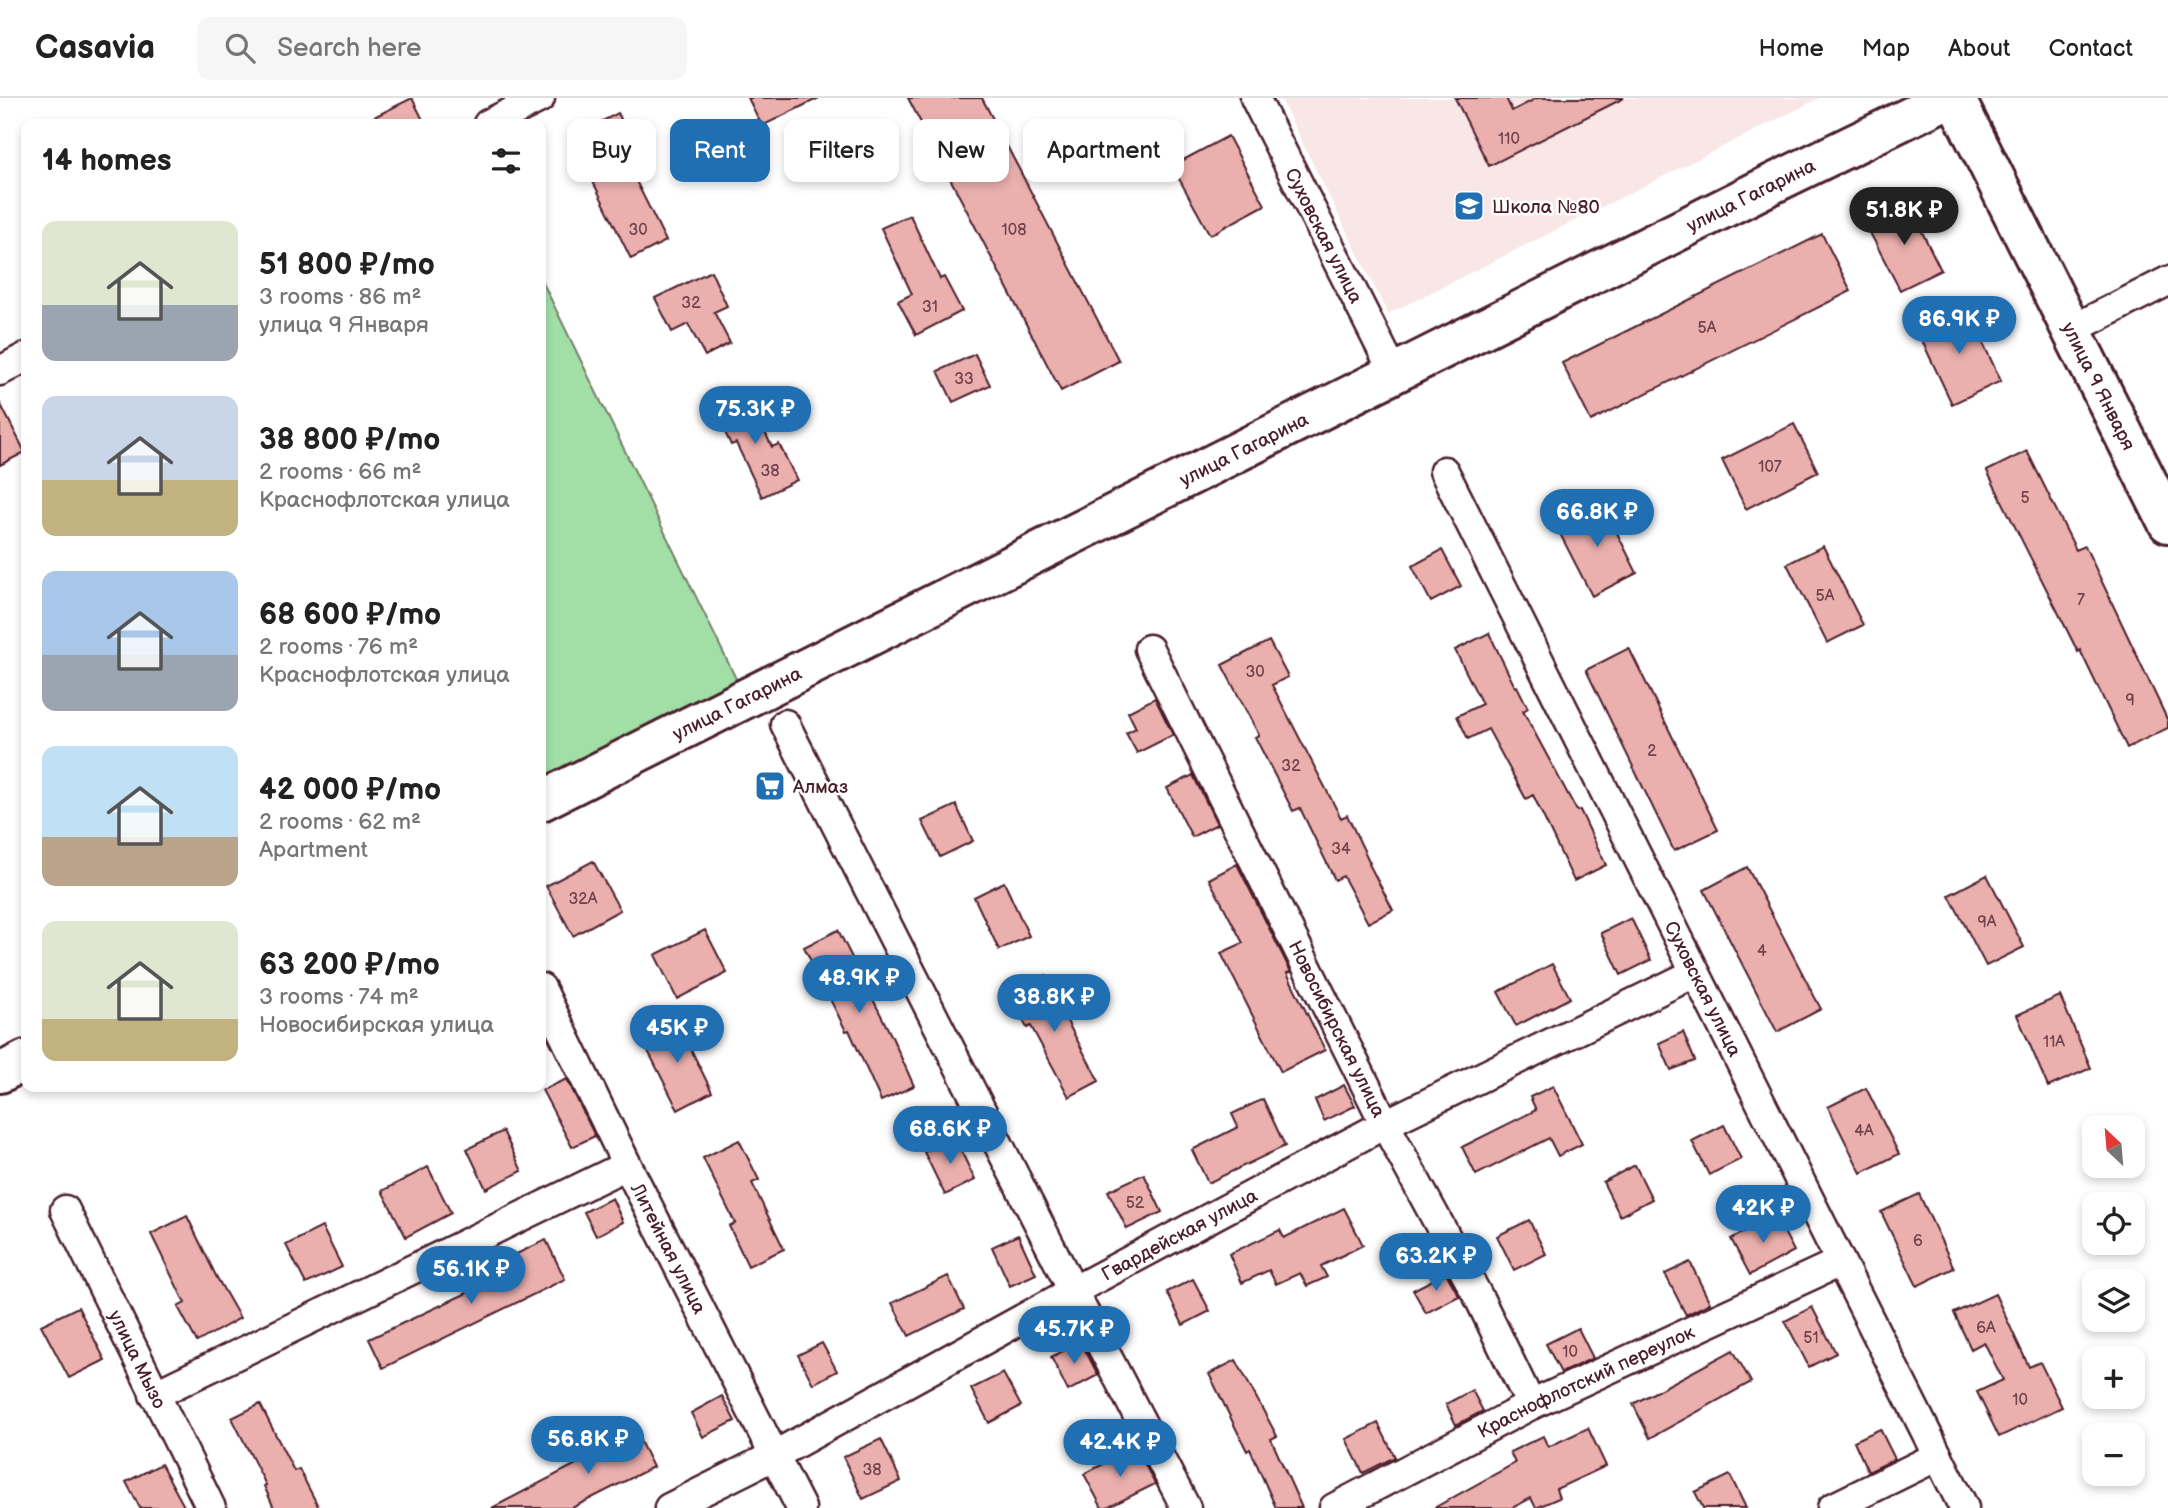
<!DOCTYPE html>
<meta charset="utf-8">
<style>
:root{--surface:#fff;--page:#f6f6f6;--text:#222;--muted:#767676;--line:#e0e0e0;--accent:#1f6fb2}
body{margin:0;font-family:"Balsamiq Sans",sans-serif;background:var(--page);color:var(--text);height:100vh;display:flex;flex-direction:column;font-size:26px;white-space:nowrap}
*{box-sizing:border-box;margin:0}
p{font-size:23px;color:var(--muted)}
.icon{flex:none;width:38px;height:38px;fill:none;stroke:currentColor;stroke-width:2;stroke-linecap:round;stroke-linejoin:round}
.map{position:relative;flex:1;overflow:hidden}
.panel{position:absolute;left:21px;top:21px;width:525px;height:973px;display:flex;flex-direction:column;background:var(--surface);border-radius:14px;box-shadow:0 4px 10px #0003}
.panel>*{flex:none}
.hud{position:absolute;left:567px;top:21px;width:665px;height:63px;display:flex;gap:14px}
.needle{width:46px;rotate:334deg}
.fabs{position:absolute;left:2082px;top:1017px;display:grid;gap:14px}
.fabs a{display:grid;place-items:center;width:63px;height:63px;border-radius:14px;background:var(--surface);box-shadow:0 4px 10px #0003;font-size:35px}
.price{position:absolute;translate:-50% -60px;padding:0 16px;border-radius:24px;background:var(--accent);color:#fff;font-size:23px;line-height:46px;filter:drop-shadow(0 2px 4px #0008)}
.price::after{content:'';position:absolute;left:50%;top:42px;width:21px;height:16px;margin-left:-10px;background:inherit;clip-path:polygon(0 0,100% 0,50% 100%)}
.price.on{background:#222;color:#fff}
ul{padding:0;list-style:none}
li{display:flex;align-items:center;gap:21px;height:175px;padding:0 21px}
li span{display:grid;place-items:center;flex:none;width:196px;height:140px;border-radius:14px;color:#555}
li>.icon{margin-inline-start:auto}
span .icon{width:84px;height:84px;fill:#fffc;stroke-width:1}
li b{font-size:30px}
h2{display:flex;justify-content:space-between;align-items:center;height:84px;padding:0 21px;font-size:30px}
.chip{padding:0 24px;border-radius:14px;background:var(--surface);box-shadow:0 4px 10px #0003;font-size:24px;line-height:63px}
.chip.on{background:var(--accent);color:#fff}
header{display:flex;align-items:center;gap:42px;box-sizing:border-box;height:98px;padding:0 35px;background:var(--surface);border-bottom:2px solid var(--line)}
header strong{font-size:33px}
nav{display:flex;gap:38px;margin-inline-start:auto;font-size:24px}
.search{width:490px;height:63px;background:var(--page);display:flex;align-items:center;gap:18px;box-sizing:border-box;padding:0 24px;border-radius:14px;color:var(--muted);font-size:26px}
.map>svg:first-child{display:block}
.built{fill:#f9e7e7}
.green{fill:#a1dfa7;stroke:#767f69;stroke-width:2}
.building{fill:#ebb0ae;stroke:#4a1f2b;stroke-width:2}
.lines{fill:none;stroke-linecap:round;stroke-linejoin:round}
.street-casing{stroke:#4a1f2b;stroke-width:33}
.secondary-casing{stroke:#4a1f2b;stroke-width:44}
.street{stroke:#fff;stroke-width:28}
.secondary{stroke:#fff;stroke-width:38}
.labels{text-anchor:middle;stroke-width:5;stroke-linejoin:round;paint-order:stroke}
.number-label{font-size:16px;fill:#72434c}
.street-label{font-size:19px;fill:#4a1f2b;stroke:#fff}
.poi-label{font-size:19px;fill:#4a1f2b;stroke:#fff;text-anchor:start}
</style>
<header>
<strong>Casavia</strong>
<div class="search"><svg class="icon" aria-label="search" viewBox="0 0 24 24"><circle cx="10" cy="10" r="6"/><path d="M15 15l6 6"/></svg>Search here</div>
<nav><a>Home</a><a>Map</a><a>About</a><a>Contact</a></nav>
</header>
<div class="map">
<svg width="2168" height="1410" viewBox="0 0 2168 1410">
<rect width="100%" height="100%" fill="#fff"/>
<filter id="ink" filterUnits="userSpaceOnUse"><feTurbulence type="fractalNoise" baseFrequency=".0143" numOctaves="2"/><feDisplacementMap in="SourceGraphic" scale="14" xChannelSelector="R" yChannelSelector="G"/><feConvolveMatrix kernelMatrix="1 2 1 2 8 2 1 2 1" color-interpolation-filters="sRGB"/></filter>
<g filter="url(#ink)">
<!-- built -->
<path class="built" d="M 1280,0 L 1820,0 L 1388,216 Z"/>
<!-- green -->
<path class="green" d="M 541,181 L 742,593 L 541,692 Z"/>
<!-- building -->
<path class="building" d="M 412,0 L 425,26 L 360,26 Z
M 748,0 L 819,0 L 762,28 Z
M 908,0 L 982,0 L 1119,263 L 1061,293 Z
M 1455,0 L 1506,0 L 1512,13 L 1537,0 L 1624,0 L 1489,68 Z
M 618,15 L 646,73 L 634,79 L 666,143 L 631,161 L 571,39 Z
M 1228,38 L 1265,107 L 1210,137 L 1172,68 Z
M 1908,106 L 1941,172 L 1900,192 L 1866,127 Z
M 910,117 L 940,181 L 944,179 L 962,213 L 916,237 L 898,203 L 912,196 L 881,130 Z
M 1822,136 L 1851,193 L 1591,323 L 1562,265 Z
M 711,173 L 727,208 L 714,214 L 730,245 L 705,258 L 688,226 L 672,234 L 655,200 Z
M 1966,209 L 2001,283 L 1952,306 L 1917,232 Z
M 975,256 L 990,287 L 953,304 L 938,273 Z
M 746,295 L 772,349 L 779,346 L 797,382 L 762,399 L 736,345 L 731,347 L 714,311 Z
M 0,305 L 25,354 L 0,367 Z
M 1794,326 L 1818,374 L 1746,411 L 1722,362 Z
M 2027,353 L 2076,452 L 2085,448 L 2168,623 L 2168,630 L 2127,650 L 2080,552 L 2078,554 L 1987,373 Z
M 1602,405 L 1637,475 L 1592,498 L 1556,428 Z
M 1823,448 L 1863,527 L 1827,545 L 1787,466 Z
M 1442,452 L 1461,488 L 1431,504 L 1412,468 Z
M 1489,535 L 1515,589 L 1517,588 L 1528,610 L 1523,613 L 1577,713 L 1580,712 L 1606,767 L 1574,783 L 1533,697 L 1526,701 L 1488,631 L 1468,641 L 1457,618 L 1482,606 L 1455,552 Z
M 1269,543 L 1288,579 L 1272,587 L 1341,720 L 1347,717 L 1370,765 L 1369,766 L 1393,812 L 1368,825 L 1343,778 L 1335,782 L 1300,710 L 1293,713 L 1255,639 L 1259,637 L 1222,567 Z
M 1629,550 L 1718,732 L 1674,753 L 1586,572 Z
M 1155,600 L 1173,637 L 1137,655 L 1126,635 L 1136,630 L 1128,614 Z
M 1193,677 L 1217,726 L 1192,739 L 1167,690 Z
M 956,707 L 973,743 L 940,759 L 922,723 Z
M 593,763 L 620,812 L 573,838 L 546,788 Z
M 1237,766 L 1291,874 L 1287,875 L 1325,952 L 1281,974 L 1221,855 L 1243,845 L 1209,781 Z
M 1747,769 L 1821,911 L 1777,934 L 1704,792 Z
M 1987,777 L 2024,849 L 1986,868 L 1949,797 Z
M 1004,784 L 1029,838 L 999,852 L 974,799 Z
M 1631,820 L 1651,862 L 1621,877 L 1601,835 Z
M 705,832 L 727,875 L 677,901 L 655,857 Z
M 838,832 L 892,939 L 914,988 L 881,1003 L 849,932 L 846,933 L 804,849 Z
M 1552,866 L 1570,900 L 1516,928 L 1498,894 Z
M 1046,877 L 1064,911 L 1061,912 L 1099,983 L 1069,999 L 1031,928 L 1027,930 L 1009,896 Z
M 2060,898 L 2091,970 L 2048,989 L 2017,917 Z
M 677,923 L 712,994 L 678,1012 L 642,941 Z
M 1683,934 L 1695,963 L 1671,972 L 1659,945 Z
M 567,981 L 595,1038 L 572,1049 L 542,992 Z
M 1344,987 L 1355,1008 L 1324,1023 L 1315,1002 Z
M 1553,988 L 1582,1046 L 1558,1058 L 1549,1040 L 1476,1077 L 1462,1049 L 1536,1012 L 1530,999 Z
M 1866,990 L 1899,1056 L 1861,1075 L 1828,1009 Z
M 1263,1001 L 1285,1048 L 1208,1085 L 1192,1052 L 1238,1029 L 1232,1016 Z
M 1724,1027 L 1741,1061 L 1709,1077 L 1692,1043 Z
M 503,1033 L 522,1073 L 486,1091 L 467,1051 Z
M 955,1040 L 975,1082 L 945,1097 L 924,1054 Z
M 739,1042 L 759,1082 L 752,1085 L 784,1151 L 748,1168 L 729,1128 L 735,1125 L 703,1060 Z
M 1635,1067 L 1652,1101 L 1620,1118 L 1603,1084 Z
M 428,1069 L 451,1115 L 406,1139 L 382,1093 Z
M 1144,1076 L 1162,1114 L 1127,1131 L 1108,1093 Z
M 1919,1096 L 1954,1170 L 1917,1188 L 1881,1114 Z
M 612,1100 L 623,1124 L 596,1138 L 584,1114 Z
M 1344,1110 L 1363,1147 L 1321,1168 L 1327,1179 L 1307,1188 L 1300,1175 L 1276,1186 L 1269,1172 L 1242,1185 L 1229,1156 L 1280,1132 L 1284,1140 Z
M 1775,1117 L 1794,1153 L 1750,1177 L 1731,1141 Z
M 187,1118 L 216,1178 L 240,1220 L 197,1244 L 178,1209 L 185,1205 L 151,1136 Z
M 1529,1122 L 1546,1156 L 1514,1172 L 1497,1138 Z
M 322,1129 L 342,1169 L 306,1186 L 286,1147 Z
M 1018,1137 L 1036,1176 L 1010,1188 L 992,1149 Z
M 546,1142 L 565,1181 L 383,1270 L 369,1241 L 516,1172 L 510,1159 Z
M 1690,1164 L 1710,1205 L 1686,1217 L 1665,1176 Z
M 1446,1175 L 1459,1198 L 1426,1215 L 1413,1192 Z
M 948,1178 L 964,1211 L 909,1238 L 892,1205 Z
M 1193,1181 L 1210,1213 L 1183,1227 L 1167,1194 Z
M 1995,1196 L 2029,1269 L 2040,1264 L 2062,1309 L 1999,1339 L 1977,1294 L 2003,1282 L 1984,1244 L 1971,1251 L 1954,1215 Z
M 78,1209 L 105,1262 L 69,1280 L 41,1227 Z
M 1812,1209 L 1836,1255 L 1809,1269 L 1785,1223 Z
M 1578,1230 L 1593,1260 L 1561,1275 L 1546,1246 Z
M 1081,1244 L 1098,1277 L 1068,1293 L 1051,1259 Z
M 822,1245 L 837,1273 L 813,1286 L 798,1257 Z
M 1733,1252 L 1751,1284 L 1650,1340 L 1633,1306 Z
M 1236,1262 L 1277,1338 L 1271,1341 L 1302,1410 L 1276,1410 L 1250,1351 L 1247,1353 L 1209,1276 Z
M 1003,1275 L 1021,1308 L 989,1325 L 971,1291 Z
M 1472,1292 L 1483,1313 L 1456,1327 L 1446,1306 Z
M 722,1298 L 735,1323 L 703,1339 L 691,1315 Z
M 260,1306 L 294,1373 L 299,1371 L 319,1410 L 274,1410 L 264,1388 L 266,1387 L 232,1320 Z
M 1378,1325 L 1395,1359 L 1363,1375 L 1346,1341 Z
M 633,1329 L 653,1369 L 572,1410 L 492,1410 L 601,1353 L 598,1346 Z
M 1588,1330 L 1606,1368 L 1556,1391 L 1559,1400 L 1536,1410 L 1531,1400 L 1512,1410 L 1434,1410 L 1515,1365 L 1510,1354 L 1543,1338 L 1548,1349 Z
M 1880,1331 L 1895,1361 L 1868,1374 L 1854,1343 Z
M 881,1341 L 901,1383 L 863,1401 L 843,1359 Z
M 1136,1349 L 1155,1386 L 1107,1410 L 1102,1410 L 1084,1376 Z
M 161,1366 L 185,1410 L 140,1410 L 126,1384 Z
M 1730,1377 L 1746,1410 L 1703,1410 L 1695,1394 Z"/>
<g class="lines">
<!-- street casing -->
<g class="street-casing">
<g id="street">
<path id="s1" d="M 1255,0 L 1394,275"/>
<path d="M 488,26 L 540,0"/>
<path d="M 2071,232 L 2168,183"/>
<path d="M 0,273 L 26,259"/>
<path id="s2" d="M 1444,373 L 1964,1410"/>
<path id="s3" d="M 1149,551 L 1385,1026 L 1480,1202 L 1531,1307"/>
<path d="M 785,626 L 1073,1193 L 1186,1410"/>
<path id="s4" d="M 541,890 L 627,1067 L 801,1410"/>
<path id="s5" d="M 65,1112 L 211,1410"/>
<path d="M 154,1297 L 627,1067"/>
<path id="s6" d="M 669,1410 L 775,1357 L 1073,1193 L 1385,1026 L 1695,875"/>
<path id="s7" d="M 1334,1410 L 1531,1307 L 1840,1164"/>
<path d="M 1832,1410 L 1938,1358"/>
</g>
</g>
<!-- secondary casing -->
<g class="secondary-casing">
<g id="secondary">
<path id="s8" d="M 1955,0 L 2168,425"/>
<path id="s9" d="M 541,703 L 1772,86 L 1949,0"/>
<path d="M 0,975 L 26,962"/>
</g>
</g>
<!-- street -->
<use href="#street" class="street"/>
<!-- secondary -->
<use href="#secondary" class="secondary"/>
</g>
</g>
<!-- icons -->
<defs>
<g id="school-square" transform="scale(1.575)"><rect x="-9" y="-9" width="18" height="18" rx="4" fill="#1f6fb2" stroke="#fff"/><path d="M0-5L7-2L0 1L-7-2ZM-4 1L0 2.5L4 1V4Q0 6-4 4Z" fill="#fff"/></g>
<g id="supermarket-square" transform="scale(1.575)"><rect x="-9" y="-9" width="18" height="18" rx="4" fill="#1f6fb2" stroke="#fff"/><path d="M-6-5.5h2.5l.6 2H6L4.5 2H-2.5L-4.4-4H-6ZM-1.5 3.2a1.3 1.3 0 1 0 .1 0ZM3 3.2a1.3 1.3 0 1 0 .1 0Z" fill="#fff"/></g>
</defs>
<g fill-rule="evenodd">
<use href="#school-square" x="1469" y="108"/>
<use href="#supermarket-square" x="770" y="688"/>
</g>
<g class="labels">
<!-- number labels -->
<g class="number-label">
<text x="1509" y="46">110</text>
<text x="638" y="137">30</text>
<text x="1014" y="137">108</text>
<text x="691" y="210">32</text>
<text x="930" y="214">31</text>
<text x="1707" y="235">5А</text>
<text x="964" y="286">33</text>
<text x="1770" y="374">107</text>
<text x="770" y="378">38</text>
<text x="2025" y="405">5</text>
<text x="1825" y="503">5А</text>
<text x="2081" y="507">7</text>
<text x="1255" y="579">30</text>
<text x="2130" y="607">9</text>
<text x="1652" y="658">2</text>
<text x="1291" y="673">32</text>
<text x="1341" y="756">34</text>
<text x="583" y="806">32А</text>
<text x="1987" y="829">9А</text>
<text x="1762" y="858">4</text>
<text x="2054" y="949">11А</text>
<text x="1864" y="1038">4А</text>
<text x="1135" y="1110">52</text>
<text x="1918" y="1148">6</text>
<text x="1986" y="1235">6А</text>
<text x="1811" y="1245">51</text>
<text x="1570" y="1259">10</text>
<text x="2020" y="1307">10</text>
<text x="872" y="1377">38</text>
</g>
<!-- street labels -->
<g class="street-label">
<text dy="7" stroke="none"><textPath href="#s9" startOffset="1353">улица Гагарина</textPath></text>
<text dy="7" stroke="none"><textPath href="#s1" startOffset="154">Суховская улица</textPath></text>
<text dy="7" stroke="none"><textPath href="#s8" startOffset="322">улица 9 Января</textPath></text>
<text dy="7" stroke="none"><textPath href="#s9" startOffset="786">улица Гагарина</textPath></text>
<text dy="7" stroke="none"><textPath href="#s9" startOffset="219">улица Гагарина</textPath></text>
<text dy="7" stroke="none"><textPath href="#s2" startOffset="579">Суховская улица</textPath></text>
<text dy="7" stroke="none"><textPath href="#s3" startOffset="424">Новосибирская улица</textPath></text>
<text dy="7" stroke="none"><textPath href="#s6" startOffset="579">Гвардейская улица</textPath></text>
<text dy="7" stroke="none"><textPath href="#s4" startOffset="290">Литейная улица</textPath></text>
<text dy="7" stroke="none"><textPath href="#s5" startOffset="166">улица Мызо</textPath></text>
<text dy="7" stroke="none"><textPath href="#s7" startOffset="282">Краснофлотский переулок</textPath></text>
</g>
<!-- poi labels -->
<g class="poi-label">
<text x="1492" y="115">Школа №80</text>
<text x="793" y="695">Алмаз</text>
</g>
</g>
</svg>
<div class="fabs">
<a><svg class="needle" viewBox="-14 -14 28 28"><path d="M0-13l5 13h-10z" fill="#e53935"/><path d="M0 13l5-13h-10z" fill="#767676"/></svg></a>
<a><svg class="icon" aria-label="locate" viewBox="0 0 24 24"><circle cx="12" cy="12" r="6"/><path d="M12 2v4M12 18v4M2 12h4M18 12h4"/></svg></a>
<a><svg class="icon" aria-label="layers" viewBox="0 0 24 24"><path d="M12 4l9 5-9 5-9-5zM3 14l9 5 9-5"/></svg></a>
<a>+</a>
<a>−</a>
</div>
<b class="price on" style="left:1904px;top:149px">51.8K ₽</b>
<b class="price" style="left:1959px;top:258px">86.9K ₽</b>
<b class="price" style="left:755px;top:348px">75.3K ₽</b>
<b class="price" style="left:1597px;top:451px">66.8K ₽</b>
<b class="price" style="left:859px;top:917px">48.9K ₽</b>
<b class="price" style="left:1054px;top:936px">38.8K ₽</b>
<b class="price" style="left:677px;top:967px">45K ₽</b>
<b class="price" style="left:950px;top:1068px">68.6K ₽</b>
<b class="price" style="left:1763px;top:1147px">42K ₽</b>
<b class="price" style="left:1436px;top:1195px">63.2K ₽</b>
<b class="price" style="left:471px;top:1208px">56.1K ₽</b>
<b class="price" style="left:1074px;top:1268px">45.7K ₽</b>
<b class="price" style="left:588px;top:1378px">56.8K ₽</b>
<b class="price" style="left:1120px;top:1381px">42.4K ₽</b>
<div class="hud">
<a class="chip">Buy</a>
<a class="chip on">Rent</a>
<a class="chip">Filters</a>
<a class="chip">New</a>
<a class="chip">Apartment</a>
</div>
<section class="panel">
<h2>14 homes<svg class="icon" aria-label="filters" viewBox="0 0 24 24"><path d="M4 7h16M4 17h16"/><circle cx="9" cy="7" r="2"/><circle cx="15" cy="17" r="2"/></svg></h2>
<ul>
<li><span style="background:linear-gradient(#dfe7d0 60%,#9aa5b1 0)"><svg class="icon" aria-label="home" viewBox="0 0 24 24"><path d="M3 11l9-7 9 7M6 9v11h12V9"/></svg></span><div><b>51 800 ₽/mo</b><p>3 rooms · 86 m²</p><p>улица 9 Января</p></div></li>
<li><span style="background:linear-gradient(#c9d6e8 60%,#c2b280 0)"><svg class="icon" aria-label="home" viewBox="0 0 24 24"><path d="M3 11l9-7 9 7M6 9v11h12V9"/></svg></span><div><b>38 800 ₽/mo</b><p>2 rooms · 66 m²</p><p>Краснофлотская улица</p></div></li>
<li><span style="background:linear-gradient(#a9c7e8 60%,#9aa5b1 0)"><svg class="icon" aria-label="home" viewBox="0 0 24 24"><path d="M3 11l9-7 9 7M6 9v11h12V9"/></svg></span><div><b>68 600 ₽/mo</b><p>2 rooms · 76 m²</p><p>Краснофлотская улица</p></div></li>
<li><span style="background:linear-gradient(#bfe0f5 65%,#b9a48a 0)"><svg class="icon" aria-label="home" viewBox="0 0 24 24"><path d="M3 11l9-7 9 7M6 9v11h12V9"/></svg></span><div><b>42 000 ₽/mo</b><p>2 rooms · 62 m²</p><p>Apartment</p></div></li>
<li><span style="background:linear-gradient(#dfe7d0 70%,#c2b280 0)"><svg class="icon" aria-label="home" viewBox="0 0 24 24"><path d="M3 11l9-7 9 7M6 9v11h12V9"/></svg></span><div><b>63 200 ₽/mo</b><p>3 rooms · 74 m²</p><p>Новосибирская улица</p></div></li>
</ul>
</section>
</div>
